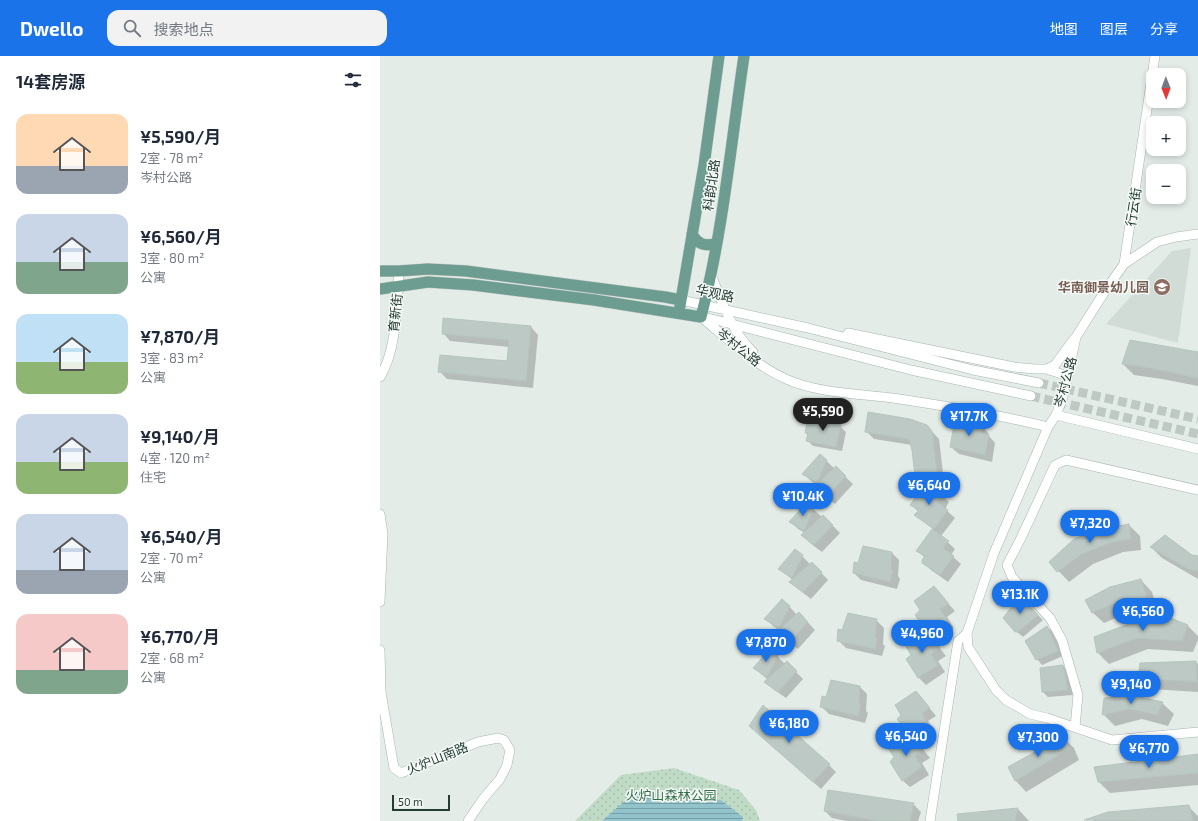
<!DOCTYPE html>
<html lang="zh">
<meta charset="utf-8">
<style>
:root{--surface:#fff;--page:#f2f2f3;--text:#1f2937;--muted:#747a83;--accent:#1a73e8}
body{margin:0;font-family:"Exo 2","Noto Sans SC",sans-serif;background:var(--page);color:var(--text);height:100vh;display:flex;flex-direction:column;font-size:15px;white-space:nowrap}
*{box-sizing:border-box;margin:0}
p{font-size:13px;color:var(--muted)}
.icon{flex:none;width:22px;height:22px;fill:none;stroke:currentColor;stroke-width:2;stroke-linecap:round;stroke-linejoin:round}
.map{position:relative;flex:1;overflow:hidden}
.details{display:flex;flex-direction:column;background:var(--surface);width:380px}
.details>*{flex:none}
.needle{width:26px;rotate:179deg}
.tools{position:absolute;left:766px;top:12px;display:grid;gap:8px}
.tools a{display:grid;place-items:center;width:40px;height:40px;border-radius:8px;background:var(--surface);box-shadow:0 2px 6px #0003;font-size:20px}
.scale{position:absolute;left:12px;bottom:10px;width:58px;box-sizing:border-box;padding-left:4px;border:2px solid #253c35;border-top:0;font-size:11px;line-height:14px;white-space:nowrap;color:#253c35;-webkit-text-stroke:3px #f4f9f6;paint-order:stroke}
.price{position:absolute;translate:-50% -34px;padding:0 9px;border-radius:14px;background:var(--accent);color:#fff;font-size:13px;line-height:26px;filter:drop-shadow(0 1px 2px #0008)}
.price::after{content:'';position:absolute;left:50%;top:24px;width:12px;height:9px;margin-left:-6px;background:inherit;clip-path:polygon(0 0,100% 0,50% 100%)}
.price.current{background:#222;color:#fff}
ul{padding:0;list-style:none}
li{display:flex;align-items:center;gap:12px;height:100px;padding:0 16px}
li span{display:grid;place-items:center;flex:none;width:112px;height:80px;border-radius:12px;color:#555}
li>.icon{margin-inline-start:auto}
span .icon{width:48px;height:48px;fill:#fffc;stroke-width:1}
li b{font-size:17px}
h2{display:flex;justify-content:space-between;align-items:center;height:48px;padding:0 16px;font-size:17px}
header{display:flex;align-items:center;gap:24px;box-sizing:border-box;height:56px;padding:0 20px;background:var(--accent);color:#fff}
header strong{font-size:19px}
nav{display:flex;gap:22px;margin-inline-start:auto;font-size:14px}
.search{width:280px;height:36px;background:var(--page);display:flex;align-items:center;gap:10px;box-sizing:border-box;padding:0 14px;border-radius:12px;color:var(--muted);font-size:15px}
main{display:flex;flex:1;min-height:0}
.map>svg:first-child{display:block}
.built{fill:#d2dcd7}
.park{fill:url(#park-dots)}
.water{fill:url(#water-rules)}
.shadow{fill:#0003}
.building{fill:#bcc9c4;stroke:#b7c5bf}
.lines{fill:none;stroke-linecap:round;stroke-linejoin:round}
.minor-tunnel{stroke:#bec9c4;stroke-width:9;stroke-dasharray:9 4.5;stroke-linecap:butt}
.minor-casing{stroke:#a7b4af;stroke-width:10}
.major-casing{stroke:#c2c8c6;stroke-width:12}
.minor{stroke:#fff;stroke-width:9}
.major{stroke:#6d9d90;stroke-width:11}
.labels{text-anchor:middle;stroke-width:3;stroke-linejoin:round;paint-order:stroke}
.street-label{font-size:13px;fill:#253c35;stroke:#f4f9f6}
.education-label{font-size:13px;font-weight:bold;fill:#785e54;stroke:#f4f9f6;text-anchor:end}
.park-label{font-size:13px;fill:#336e49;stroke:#f4f9f6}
</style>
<header>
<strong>Dwello</strong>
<div class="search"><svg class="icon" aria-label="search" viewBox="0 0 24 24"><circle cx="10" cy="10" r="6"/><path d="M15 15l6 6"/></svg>搜索地点</div>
<nav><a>地图</a><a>图层</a><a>分享</a></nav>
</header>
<main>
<section class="details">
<h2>14套房源<svg class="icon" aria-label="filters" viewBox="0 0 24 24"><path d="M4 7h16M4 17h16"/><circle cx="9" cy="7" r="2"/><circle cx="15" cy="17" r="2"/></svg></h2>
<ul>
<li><span style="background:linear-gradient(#ffd9b3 65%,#9aa5b1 0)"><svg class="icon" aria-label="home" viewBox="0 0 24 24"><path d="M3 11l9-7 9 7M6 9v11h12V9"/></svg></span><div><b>¥5,590/月</b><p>2室 · 78 m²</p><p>岑村公路</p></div></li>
<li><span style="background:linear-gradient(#c9d6e8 60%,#7fa58c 0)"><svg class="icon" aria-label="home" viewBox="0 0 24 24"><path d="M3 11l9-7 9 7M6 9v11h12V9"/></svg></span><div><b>¥6,560/月</b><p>3室 · 80 m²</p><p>公寓</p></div></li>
<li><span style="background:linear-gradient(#bfe0f5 60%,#8fb573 0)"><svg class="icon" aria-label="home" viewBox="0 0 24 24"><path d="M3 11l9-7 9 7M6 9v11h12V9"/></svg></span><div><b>¥7,870/月</b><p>3室 · 83 m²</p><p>公寓</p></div></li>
<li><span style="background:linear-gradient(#c9d6e8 60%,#8fb573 0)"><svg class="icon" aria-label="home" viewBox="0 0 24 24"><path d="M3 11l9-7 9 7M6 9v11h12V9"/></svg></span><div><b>¥9,140/月</b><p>4室 · 120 m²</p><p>住宅</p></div></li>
<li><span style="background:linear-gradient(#c9d6e8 70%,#9aa5b1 0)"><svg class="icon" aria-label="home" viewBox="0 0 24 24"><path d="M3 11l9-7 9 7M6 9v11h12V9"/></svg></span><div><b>¥6,540/月</b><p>2室 · 70 m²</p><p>公寓</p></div></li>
<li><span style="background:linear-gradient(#f6c9c9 70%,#7fa58c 0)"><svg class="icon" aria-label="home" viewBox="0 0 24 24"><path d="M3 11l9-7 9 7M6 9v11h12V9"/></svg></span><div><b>¥6,770/月</b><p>2室 · 68 m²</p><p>公寓</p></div></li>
</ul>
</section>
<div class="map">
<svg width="818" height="765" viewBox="0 0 818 765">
<defs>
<pattern id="park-dots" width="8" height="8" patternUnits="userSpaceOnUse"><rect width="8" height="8" fill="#bfdbc6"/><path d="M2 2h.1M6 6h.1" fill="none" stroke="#a4bdab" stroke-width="1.8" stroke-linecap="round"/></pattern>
<pattern id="water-rules" width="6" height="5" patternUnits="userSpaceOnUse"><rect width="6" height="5" fill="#92c3cb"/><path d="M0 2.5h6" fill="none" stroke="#77a0a6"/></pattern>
</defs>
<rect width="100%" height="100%" fill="#e4ece8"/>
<!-- built -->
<path class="built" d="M 811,192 L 798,287 L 726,268 L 792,195 Z"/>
<!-- park -->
<path class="park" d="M 294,712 L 359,734 L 376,754 L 380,765 L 195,765 L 241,719 Z"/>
<!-- water -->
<path class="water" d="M 256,735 L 310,742 L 341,744 L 363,761 L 362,765 L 222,765 Z"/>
<!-- shadow -->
<path class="shadow" d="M 151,271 L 158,279 L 153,332 L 67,323 L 60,316 L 127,306 L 129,291 L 70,285 L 63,277 Z
M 751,285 L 818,298 L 818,330 L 782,323 L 754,319 L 743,308 Z
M 576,365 L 602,370 L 609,378 L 609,380 L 615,387 L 612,406 L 579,398 L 571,391 Z
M 546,369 L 559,383 L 564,425 L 543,427 L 536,419 L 532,389 L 494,383 L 486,375 Z
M 460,370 L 466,376 L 462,395 L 433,390 L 428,385 L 429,380 L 426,377 Z
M 440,399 L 455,413 L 456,412 L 473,428 L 455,448 L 442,438 L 435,431 L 437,429 L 431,425 L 424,418 Z
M 546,428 L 562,439 L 569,446 L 565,453 L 575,462 L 561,480 L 575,493 L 571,499 L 581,508 L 568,526 L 551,514 L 543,506 L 545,502 L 538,495 L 553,473 L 536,459 L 539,456 L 531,449 Z
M 427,448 L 442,461 L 443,460 L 460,477 L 442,496 L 430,487 L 422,479 L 425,477 L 418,473 L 411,466 Z
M 749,469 L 760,480 L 761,494 L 743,496 L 713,508 L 689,526 L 670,506 Z
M 771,491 L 818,501 L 818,523 L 782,502 Z
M 512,497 L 519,504 L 518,520 L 520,523 L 517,533 L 481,524 L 474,517 L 478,508 Z
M 422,500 L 430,508 L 432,507 L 448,524 L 431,543 L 418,533 L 411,526 L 413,524 L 399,513 Z
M 761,524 L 772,536 L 777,552 L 747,557 L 724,567 L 712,556 Z
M 554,532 L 575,555 L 567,561 L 574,572 L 554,585 L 566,600 L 558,605 L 565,616 L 546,629 L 539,622 L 528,604 L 550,580 L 537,559 L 541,555 Z
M 640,541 L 663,564 L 643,581 L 636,575 Z
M 409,550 L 417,559 L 419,557 L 435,574 L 418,593 L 405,584 L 397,576 L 400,575 L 393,570 L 386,563 Z
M 786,561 L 808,570 L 818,580 L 818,584 L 813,596 L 768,593 L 729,608 L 718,597 Z
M 496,564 L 504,572 L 503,588 L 505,590 L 502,600 L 466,592 L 458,584 L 463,575 Z
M 667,571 L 673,576 L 683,600 L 662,609 L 657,603 Z
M 397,600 L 405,608 L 407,607 L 423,623 L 406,642 L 393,633 L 386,626 L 388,624 L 374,612 Z
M 816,606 L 818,608 L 818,636 L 771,633 L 759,622 Z
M 683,610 L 688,615 L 693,639 L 668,641 L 663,636 L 661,613 Z
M 480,631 L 487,638 L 486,655 L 488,657 L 485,667 L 449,658 L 442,651 L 446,642 Z
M 725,643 L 782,647 L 794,658 L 788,670 L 762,663 L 735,670 L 724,659 Z
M 543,644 L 556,660 L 548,665 L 555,676 L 539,687 L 536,683 L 535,684 L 550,702 L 542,707 L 549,719 L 530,731 L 522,724 L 533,681 L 518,663 Z
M 370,670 L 449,709 L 456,716 L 441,733 Z
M 683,681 L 694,692 L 699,704 L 646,736 L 635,724 Z
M 818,700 L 818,729 L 730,737 L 719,726 Z
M 533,748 L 541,756 L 538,765 L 467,765 L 452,762 L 445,755 Z
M 808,750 L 818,760 L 818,765 L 714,765 L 714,762 Z
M 638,753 L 649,765 L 579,765 L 579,759 Z"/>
<!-- building -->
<path class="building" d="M 63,262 L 151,270 L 146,325 L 58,316 L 60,299 L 127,305 L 129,284 L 62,278 Z
M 750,284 L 818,296 L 818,322 L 770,312 L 742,308 Z
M 488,356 L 530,363 L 547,369 L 552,375 L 557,418 L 535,420 L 532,394 L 529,383 L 485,376 Z
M 428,362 L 461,369 L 456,391 L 426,385 L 428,377 L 425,377 Z
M 575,363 L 602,369 L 601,377 L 609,379 L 605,399 L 570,391 Z
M 440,398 L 447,404 L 437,427 L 422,418 Z
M 456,410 L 466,420 L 447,441 L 434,431 Z
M 546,426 L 562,438 L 557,446 L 568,454 L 554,473 L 534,459 L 539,454 L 530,449 Z
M 427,446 L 434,452 L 424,475 L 409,466 Z
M 443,459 L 453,469 L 434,489 L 421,479 Z
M 749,468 L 751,483 L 732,486 L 702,498 L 677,516 L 669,506 L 694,483 L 718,474 Z
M 552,473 L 569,485 L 563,492 L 574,500 L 560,519 L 542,507 L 542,504 L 545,500 L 536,495 Z
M 785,479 L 812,499 L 818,500 L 818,515 L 808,513 L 770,491 Z
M 483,490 L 512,496 L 511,514 L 513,514 L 510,526 L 473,517 L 474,506 L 478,507 Z
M 415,493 L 423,499 L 412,522 L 398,513 Z
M 432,506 L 442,516 L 423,536 L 409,526 Z
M 761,523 L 767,541 L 735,547 L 712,557 L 705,544 L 730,531 Z
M 554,530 L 569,548 L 560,553 L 567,564 L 548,578 L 535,559 L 540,554 L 534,545 Z
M 640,540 L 658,559 L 638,576 L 635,576 L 623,562 Z
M 402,543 L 410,550 L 399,572 L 384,563 Z
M 419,556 L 428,566 L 410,586 L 396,576 Z
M 468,557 L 497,563 L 495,581 L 498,582 L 495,593 L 457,585 L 458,573 L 462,574 Z
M 786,560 L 808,569 L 802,585 L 757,582 L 717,597 L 714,581 L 762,563 Z
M 667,570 L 678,595 L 656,604 L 645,585 Z
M 546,575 L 560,592 L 551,598 L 558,609 L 538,622 L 526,603 L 531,599 L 525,589 Z
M 390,593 L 398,599 L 387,621 L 373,612 Z
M 407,605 L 417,615 L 398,636 L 384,626 Z
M 816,605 L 817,626 L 758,622 L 760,607 Z
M 683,609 L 688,634 L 662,636 L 660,612 Z
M 451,624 L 480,630 L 479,648 L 481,648 L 478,660 L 440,651 L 442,640 L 446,641 Z
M 536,635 L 550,652 L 542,657 L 548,669 L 531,680 L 517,663 L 521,659 L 515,649 Z
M 755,640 L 783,646 L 777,659 L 750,653 L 722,659 L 724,642 Z
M 383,649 L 450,708 L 433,726 L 369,670 Z
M 529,677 L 543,695 L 535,700 L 542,711 L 522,725 L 510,706 L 514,701 L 508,692 Z
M 683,680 L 689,693 L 635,725 L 628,711 Z
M 818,698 L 818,717 L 718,726 L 714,711 Z
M 448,734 L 534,747 L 530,765 L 499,765 L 444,755 Z
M 809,749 L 813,765 L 704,764 L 728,756 Z
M 638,752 L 635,765 L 578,765 L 577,758 Z"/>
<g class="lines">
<!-- minor-tunnel -->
<path class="minor-tunnel" d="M 659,327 L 818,363
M 651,340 L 818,378"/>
<!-- minor casing -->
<g class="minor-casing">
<path id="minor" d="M 818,178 L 796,181 L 777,186 L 744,208 L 725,235 L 696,281 L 686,328 L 682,344 L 676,359 L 668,371 L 614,497 L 587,577 L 588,591 L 616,634 L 626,644 L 650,658 L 667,662 L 732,684 L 818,676
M 744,208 L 775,0
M 331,218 C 341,244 352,277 373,296
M 301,244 L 428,272 L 593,314 L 659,327
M 321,261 C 348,283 375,309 406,323 C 436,337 480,338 513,342 C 566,350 616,358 668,371
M 324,261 L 531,314 L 651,340
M 468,277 L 634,311 L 655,313 L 666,313 L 688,320
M 666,313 L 675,309 L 694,283
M 0,321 C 17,294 17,247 19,215
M 676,359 L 818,393
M 0,458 L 3,478 L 0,546
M 0,594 L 1,636 L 14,712 L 21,717 L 98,686 L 118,682 L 124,684 L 130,694 L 127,709 L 120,723 L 103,743 L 88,765
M 695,671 L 698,639 L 682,584 L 670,562 L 632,521 L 627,509 L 640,484 L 675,409 L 686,404 L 818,434
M 550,765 L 578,585 L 587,577"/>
</g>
<!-- major casing -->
<g class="major-casing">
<path id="major" d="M 312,178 C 318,189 325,190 336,188
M 0,215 L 19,215 L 48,213 L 86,215 L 285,241 L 301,244
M 0,233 L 48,226 L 93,229 L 214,244 L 321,261 C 343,176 351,87 364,0
M 300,250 L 324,109 L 339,0"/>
</g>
<!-- minor -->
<use href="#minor" class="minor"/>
<!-- major -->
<use href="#major" class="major"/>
</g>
<!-- icons -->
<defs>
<g id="school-disc" transform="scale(0.9)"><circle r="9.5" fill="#8d6e63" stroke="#f4f9f6"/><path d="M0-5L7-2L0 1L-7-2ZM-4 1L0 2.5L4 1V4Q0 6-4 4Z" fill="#fff"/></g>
</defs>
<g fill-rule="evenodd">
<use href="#school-disc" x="782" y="231"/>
</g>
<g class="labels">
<!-- street labels -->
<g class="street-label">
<text transform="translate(331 129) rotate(-82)" y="5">科韵北路</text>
<text transform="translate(753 151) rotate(-81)" y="5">行云街</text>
<text transform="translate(335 237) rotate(13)" y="5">华观路</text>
<text transform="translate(15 257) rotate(-84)" y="5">育新街</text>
<text transform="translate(359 291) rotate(38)" y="5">岑村公路</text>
<text transform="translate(685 326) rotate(-75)" y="5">岑村公路</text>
<text transform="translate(57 702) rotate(-22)" y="5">火炉山南路</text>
</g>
<!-- education labels -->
<g class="education-label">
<text x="769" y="236">华南御景幼儿园</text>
</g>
<!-- park labels -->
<g class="park-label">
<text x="291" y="744">火炉山森林公园</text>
</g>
</g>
</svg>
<div class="tools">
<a><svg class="needle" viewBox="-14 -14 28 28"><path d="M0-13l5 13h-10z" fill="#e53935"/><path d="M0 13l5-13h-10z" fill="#747a83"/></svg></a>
<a>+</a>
<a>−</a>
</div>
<div class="scale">50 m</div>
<b class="price current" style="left:443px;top:376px">¥5,590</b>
<b class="price" style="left:589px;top:381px">¥17.7K</b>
<b class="price" style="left:549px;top:450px">¥6,640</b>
<b class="price" style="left:423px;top:461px">¥10.4K</b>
<b class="price" style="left:710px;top:488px">¥7,320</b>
<b class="price" style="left:640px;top:559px">¥13.1K</b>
<b class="price" style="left:763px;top:576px">¥6,560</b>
<b class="price" style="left:542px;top:598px">¥4,960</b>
<b class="price" style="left:386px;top:607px">¥7,870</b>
<b class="price" style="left:751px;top:649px">¥9,140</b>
<b class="price" style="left:409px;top:688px">¥6,180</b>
<b class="price" style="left:526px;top:701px">¥6,540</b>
<b class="price" style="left:658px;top:702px">¥7,300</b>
<b class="price" style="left:769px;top:713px">¥6,770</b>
</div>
</main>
